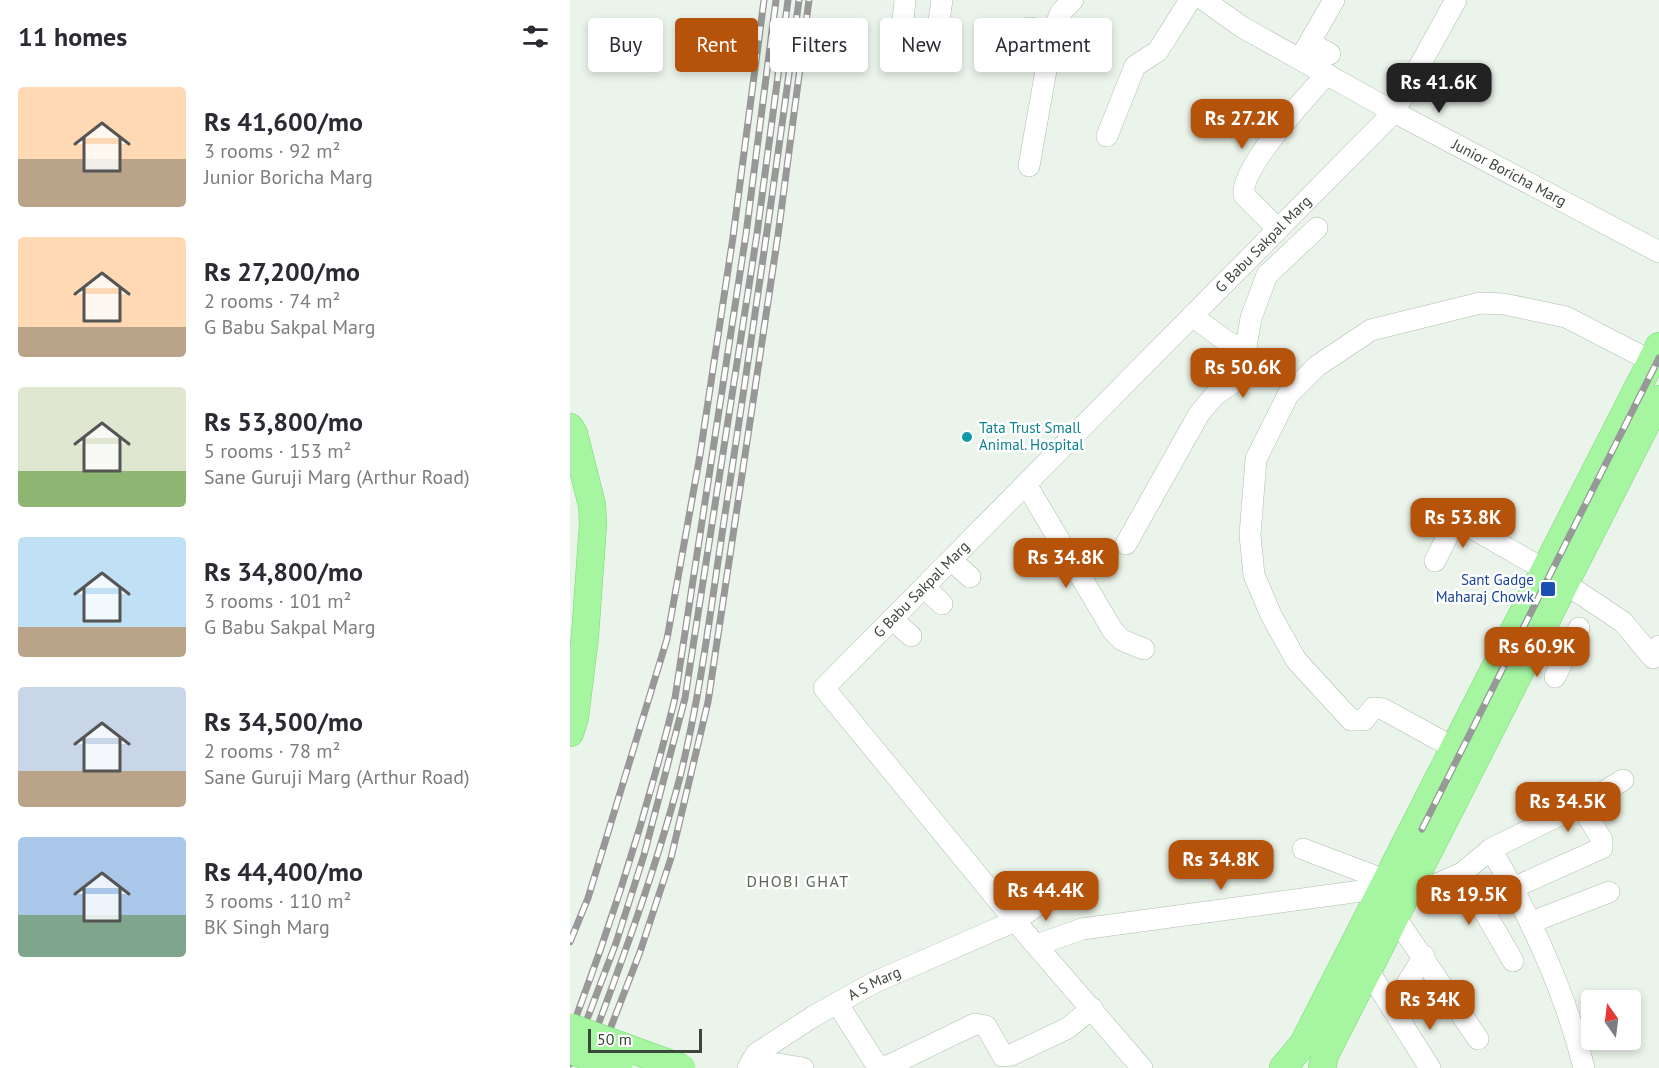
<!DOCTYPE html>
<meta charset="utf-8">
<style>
:root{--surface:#fff;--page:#f2f2f3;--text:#2b2b33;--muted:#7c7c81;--accent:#b45309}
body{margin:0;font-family:"PT Sans",sans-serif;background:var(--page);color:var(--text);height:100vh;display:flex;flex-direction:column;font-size:22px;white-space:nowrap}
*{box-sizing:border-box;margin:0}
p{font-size:20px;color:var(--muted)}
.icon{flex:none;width:33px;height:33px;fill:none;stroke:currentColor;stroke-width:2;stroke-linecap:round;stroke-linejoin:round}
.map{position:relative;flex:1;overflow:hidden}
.side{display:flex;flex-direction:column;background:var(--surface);width:570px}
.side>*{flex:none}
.banner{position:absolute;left:18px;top:18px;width:570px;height:54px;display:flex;gap:12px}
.needle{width:39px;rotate:346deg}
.fabs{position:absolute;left:1011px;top:990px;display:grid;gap:12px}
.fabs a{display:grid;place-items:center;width:60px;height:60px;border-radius:6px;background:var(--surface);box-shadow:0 3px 9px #0003;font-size:30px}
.scale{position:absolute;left:18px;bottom:15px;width:114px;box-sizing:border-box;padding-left:6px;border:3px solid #3b4739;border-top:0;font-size:16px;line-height:21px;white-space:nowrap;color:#3b4739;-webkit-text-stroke:4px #fff;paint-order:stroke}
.price{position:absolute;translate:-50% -51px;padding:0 14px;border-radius:12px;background:var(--accent);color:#fff;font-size:20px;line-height:39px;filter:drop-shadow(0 2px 3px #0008)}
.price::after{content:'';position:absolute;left:50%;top:36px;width:18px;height:14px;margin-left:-9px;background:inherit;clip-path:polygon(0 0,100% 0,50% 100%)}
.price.selected{background:#222;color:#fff}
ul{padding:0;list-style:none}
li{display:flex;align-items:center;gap:18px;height:150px;padding:0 18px}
li span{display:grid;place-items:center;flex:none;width:168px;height:120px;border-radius:6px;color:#555}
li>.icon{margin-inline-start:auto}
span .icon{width:72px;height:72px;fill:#fffc;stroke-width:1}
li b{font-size:26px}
h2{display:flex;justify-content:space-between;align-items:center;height:72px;padding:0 18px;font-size:26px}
.tag{padding:0 21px;border-radius:6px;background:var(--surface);box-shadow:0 3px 9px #0003;font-size:21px;line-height:54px}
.tag.selected{background:var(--accent);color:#fff}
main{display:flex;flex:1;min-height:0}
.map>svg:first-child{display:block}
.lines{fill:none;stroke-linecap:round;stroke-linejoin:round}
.minor-casing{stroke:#afbead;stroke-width:22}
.major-casing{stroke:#78d972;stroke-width:28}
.minor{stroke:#fff;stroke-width:21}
.major{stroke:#a5f5a1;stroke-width:27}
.rail-casing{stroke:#989898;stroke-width:7}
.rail{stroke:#fff;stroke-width:4.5;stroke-dasharray:14;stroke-linecap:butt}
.major-bridge-casing{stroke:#78d972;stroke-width:28;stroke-linecap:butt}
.major-bridge{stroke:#a5f5a1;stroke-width:27}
.culture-dot{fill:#0f9aa8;stroke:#fff;stroke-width:2}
.transit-dot{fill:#1a4fb4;stroke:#fff;stroke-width:2}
.labels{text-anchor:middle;stroke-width:5;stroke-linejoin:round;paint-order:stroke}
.street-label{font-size:15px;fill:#3b4739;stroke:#fff}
.culture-label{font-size:15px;fill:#0d838f;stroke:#fff;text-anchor:start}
.transit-label{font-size:15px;fill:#164399;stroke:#fff;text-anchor:end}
.neighbourhood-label{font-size:16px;letter-spacing:1.5px;fill:#556951;stroke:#fff}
</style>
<main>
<section class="side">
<h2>11 homes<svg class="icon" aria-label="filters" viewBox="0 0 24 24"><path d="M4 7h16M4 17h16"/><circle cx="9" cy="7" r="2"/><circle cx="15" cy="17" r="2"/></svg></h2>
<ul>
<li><span style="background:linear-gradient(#ffd9b3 60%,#b9a48a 0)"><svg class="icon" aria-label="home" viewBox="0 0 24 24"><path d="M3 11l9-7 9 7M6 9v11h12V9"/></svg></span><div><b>Rs 41,600/mo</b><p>3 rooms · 92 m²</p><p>Junior Boricha Marg</p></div></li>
<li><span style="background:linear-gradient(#ffd9b3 75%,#b9a48a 0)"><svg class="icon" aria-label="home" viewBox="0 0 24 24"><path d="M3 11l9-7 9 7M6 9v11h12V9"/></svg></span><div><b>Rs 27,200/mo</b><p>2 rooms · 74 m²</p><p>G Babu Sakpal Marg</p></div></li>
<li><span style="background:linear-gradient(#dfe7d0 70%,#8fb573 0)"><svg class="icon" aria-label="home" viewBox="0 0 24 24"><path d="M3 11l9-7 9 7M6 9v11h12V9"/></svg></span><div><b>Rs 53,800/mo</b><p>5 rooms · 153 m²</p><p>Sane Guruji Marg (Arthur Road)</p></div></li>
<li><span style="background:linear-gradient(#bfe0f5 75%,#b9a48a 0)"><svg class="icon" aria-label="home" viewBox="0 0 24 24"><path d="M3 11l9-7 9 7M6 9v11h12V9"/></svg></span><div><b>Rs 34,800/mo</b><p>3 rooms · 101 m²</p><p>G Babu Sakpal Marg</p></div></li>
<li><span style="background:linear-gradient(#c9d6e8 70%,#b9a48a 0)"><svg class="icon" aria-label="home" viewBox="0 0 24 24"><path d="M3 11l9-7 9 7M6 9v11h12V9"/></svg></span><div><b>Rs 34,500/mo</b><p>2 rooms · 78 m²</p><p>Sane Guruji Marg (Arthur Road)</p></div></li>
<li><span style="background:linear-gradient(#a9c7e8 65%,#7fa58c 0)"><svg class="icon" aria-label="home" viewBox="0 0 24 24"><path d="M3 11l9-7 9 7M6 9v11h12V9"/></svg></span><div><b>Rs 44,400/mo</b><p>3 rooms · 110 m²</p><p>BK Singh Marg</p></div></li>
</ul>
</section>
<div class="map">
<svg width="1089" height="1068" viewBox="0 0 1089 1068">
<rect width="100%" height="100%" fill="#ebf4ea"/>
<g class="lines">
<!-- minor casing -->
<g class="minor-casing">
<g id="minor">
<path d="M 335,0 L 331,42 L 365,48 L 372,0"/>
<path id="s1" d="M 634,0 L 672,27 L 824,112 L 1089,252"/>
<path d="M 459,28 L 483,31"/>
<path d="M 740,43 L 760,54"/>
<path d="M 730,59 L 764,0"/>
<path d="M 537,136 L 565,66 L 588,51 L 620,0"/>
<path d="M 459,166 L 483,31 L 491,12 L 503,0"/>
<path d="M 708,229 L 674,195 C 670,168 738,95 757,74"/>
<path d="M 622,316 L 656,341 L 676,351"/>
<path d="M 456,484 L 543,631 L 552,640 L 574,649"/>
<path d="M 556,544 L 629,414 L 645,395 L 664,382 L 673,365 L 681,318 L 697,275 L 747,228"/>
<path d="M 381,560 L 400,577"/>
<path d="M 865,561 L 886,519 L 975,570 L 1053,622 L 1083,658 L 1089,646"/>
<path d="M 354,587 L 372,604"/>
<path d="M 322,619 L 341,636"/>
<path d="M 985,677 L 1009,628"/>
<path d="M 884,748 L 813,709 L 803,708 L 794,720 L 781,720 L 726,660 L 701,615 L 684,575 L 680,535 L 686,459 L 718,395 L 747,366 L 801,330 L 910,303 L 934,304 L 996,317 L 1081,361"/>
<path d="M 733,849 L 828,885"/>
<path d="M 921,849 L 1022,799 L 1053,780"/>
<path d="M 892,873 L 943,961"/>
<path d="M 943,888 L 1032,848 L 1032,840 L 1011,805"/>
<path d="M 815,912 L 825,917 L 908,1039"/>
<path d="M 962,922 L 1039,892"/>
<path d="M 467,945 L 512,929 L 813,888 L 835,898 L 892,873 L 921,849 C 961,918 995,991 1014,1068"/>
<path d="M 798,970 L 860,1068"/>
<path d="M 267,1003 L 306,1064 L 316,1067 L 405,1024 L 416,1026 L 433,1056 L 441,1055 L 498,1028 L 522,1008"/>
<path d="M 822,1008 L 854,956"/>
<path d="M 182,1060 L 233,1068"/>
<path id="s2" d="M 178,1068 L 187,1053 L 244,1016 L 305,982 L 445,921 L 486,892"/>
<path id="s3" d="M 572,1068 L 445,921 L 254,688 L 824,112 L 886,0"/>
</g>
</g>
<!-- major casing -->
<g class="major-casing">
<path id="major" d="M 0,427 L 4,434 L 22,505 L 23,524 L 15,636 L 5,717 L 0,733
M 713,1068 L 733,1044 L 1089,346
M 752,1068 L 755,1055 L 1089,399"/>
</g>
<!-- minor -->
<use href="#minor" class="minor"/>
<!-- major -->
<use href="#major" class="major"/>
<!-- rail casing -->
<g class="rail-casing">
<path id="rail" d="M 852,829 L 1089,358
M 0,942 L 18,898 L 97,639 L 130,455 L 163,237 L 194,0
M 0,1033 C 42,923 77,812 105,698 L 176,234 L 206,0
M 0,1064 L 46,943 L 74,855 L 115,698 L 187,234 L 218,0
M 12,1068 C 48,972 84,876 110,777 C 133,684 143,589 158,495 C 183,330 207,165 229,0
M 25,1068 L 70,952 L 101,858 L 138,702 L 208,235 L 239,0"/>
</g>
<!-- rail -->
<use href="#rail" class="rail"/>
<!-- major-bridge casing -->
<g class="major-bridge-casing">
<path id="major-bridge" d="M 0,1027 L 112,1068
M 0,1050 L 49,1068"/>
</g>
<!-- major-bridge -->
<use href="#major-bridge" class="major-bridge"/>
</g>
<!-- markers -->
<circle class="culture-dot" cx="397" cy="437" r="6"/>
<rect class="transit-dot" x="970" y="581" width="16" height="16" rx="3"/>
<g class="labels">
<!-- street labels -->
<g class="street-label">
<text dy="5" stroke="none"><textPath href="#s1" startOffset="351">Junior Boricha Marg</textPath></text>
<text dy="5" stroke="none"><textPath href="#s3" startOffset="1120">G Babu Sakpal Marg</textPath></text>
<text dy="5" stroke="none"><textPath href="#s3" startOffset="634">G Babu Sakpal Marg</textPath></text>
<text dy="5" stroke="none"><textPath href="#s2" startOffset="154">A S Marg</textPath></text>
</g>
<!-- culture labels -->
<g class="culture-label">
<text x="409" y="433">Tata Trust Small<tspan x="409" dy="17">Animal. Hospital</tspan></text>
</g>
<!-- transit labels -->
<g class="transit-label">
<text x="964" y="585">Sant Gadge<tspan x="964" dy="17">Maharaj Chowk</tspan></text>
</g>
<!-- neighbourhood labels -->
<g class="neighbourhood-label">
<text x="228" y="887">DHOBI GHAT</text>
</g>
</g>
</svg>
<div class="fabs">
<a><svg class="needle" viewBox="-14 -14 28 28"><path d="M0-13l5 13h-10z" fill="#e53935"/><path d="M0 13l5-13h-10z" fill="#7c7c81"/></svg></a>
</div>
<div class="scale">50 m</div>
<b class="price selected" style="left:869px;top:114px">Rs 41.6K</b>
<b class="price" style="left:672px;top:150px">Rs 27.2K</b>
<b class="price" style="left:673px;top:399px">Rs 50.6K</b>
<b class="price" style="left:893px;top:549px">Rs 53.8K</b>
<b class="price" style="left:496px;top:589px">Rs 34.8K</b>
<b class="price" style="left:967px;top:678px">Rs 60.9K</b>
<b class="price" style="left:998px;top:833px">Rs 34.5K</b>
<b class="price" style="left:651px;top:891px">Rs 34.8K</b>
<b class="price" style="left:476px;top:922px">Rs 44.4K</b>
<b class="price" style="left:899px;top:926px">Rs 19.5K</b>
<b class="price" style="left:860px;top:1031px">Rs 34K</b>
<div class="banner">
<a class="tag">Buy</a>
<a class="tag selected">Rent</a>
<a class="tag">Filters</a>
<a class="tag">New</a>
<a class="tag">Apartment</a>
</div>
</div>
</main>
